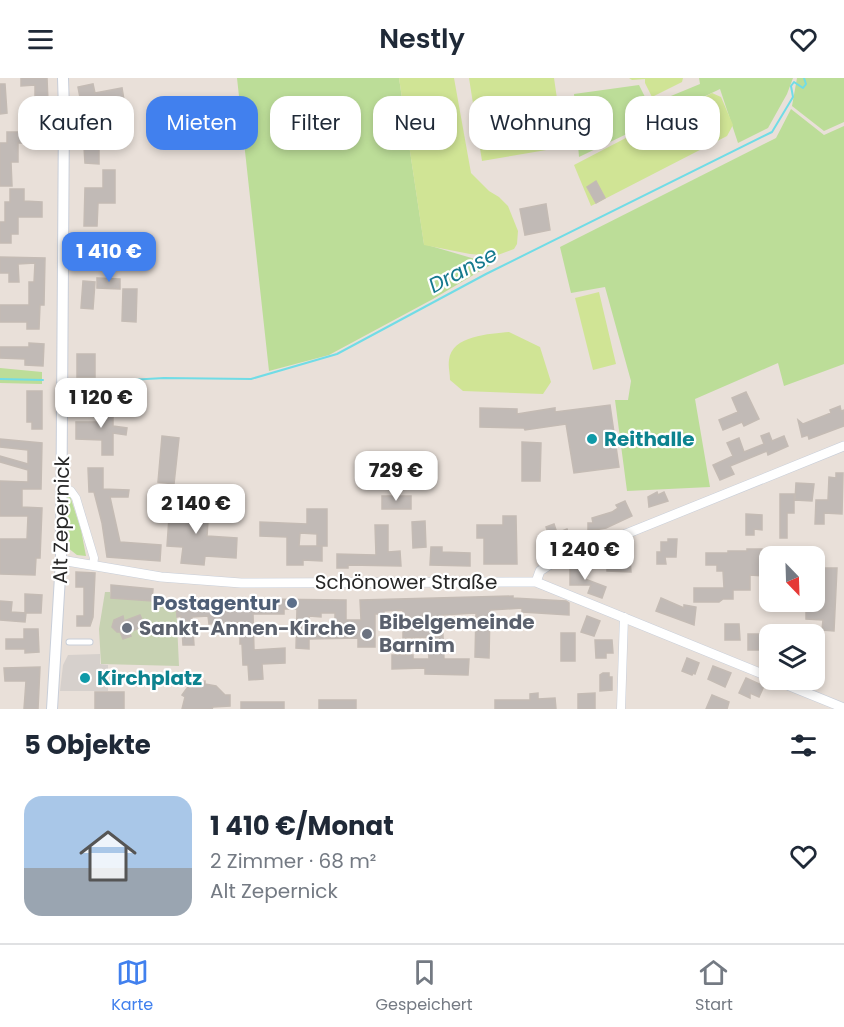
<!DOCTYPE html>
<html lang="de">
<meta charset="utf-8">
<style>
:root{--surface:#fff;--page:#f6f6f7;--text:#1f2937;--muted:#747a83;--line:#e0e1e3;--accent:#4180ee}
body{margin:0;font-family:Poppins,sans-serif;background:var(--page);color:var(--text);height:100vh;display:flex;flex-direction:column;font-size:22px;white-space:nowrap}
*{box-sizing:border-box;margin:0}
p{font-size:20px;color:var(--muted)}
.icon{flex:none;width:33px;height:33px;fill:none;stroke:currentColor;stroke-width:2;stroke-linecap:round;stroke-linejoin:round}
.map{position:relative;height:631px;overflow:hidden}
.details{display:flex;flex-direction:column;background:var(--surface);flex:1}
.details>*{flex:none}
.hud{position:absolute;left:18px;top:18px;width:808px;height:54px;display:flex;gap:12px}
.needle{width:39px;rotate:157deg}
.controls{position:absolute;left:759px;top:468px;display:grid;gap:12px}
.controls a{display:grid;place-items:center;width:66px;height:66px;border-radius:12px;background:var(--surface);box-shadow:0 3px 9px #0003;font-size:30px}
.price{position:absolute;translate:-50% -51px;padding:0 14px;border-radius:12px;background:#fff;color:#222;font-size:20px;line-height:39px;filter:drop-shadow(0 2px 3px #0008)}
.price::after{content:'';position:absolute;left:50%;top:36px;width:18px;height:14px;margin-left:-9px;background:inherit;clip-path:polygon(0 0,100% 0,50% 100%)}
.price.active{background:var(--accent);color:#fff}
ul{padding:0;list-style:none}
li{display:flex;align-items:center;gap:18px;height:150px;padding:0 24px}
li+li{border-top:2px solid var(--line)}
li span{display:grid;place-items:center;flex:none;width:168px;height:120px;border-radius:18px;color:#555}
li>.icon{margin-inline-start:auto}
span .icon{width:72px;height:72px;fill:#fffc;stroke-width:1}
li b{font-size:26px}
h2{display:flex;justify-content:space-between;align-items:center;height:72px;padding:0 24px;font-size:26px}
.tag{padding:0 21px;border-radius:18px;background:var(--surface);box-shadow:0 3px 9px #0003;font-size:21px;line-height:54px}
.tag.active{background:var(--accent);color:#fff}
header{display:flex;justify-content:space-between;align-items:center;height:78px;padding:0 24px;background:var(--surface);font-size:27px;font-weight:600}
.tabs{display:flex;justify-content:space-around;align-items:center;height:84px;border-top:2px solid var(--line);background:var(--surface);font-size:16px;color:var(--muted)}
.tabs a{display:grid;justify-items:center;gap:3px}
.tabs .active{color:var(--accent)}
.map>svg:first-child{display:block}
.green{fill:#bcdd98}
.cemetery{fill:#c7d2b2}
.pitch{fill:#d0e495}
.plaza{fill:#d6d0cc}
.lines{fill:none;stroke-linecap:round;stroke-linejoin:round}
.stream{stroke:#71dce6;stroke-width:2}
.building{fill:#c1bab6;stroke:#c4bbb4;stroke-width:1.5;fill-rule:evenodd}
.pedestrian-casing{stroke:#c8ced9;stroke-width:7}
.minor-casing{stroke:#c8ced9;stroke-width:9}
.tertiary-casing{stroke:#c8ced9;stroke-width:10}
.secondary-casing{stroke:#c8ced9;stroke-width:12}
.pedestrian{stroke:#fff;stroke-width:5}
.minor{stroke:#fff;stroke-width:8}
.tertiary{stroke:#fff;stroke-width:9}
.secondary{stroke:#fff;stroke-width:10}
.culture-dot{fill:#0f9aa8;stroke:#fff;stroke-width:2}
.service-dot{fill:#5c6f8a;stroke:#fff;stroke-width:2}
.worship-dot{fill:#6b7280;stroke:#fff;stroke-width:2}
.labels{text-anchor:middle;stroke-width:4.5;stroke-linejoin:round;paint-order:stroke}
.culture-label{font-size:20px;font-weight:bold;fill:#0d838f;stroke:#fff;text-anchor:start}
.street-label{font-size:20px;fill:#272727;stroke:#fff}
.service-label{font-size:20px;font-weight:bold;fill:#4e5e75;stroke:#fff;text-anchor:end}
.worship-label{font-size:20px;font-weight:bold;fill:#5b616d;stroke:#fff;text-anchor:start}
.water-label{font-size:21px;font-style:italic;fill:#15798e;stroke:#fff}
</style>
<header><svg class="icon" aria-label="menu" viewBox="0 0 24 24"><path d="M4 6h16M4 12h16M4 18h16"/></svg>Nestly<svg class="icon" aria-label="heart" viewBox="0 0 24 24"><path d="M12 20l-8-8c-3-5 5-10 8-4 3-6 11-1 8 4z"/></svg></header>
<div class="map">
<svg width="844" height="631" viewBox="0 0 844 631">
<rect width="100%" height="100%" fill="#e9e0d9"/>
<!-- green -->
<path class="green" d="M 237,0 L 399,0 L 424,166 L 492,186 L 433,221 L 329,277 L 269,293 Z
M 699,0 L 793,0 L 787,16 L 768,50 L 738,65 L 720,11 L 579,79 L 574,16 L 639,7 L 649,27 L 700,6 Z
M 797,0 L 844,0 L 844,44 L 824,53 L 792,28 Z
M 791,31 L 824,57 L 844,48 L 844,286 L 784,308 L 778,285 L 695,321 L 710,409 L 627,413 L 615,322 L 628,322 L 631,303 L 605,209 L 571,215 L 560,169 L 776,60 Z
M 0,290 L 42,294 L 42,306 L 0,305 Z
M 69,415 L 81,452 L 86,478 L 77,477 L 68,470 L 66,416 Z"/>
<!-- cemetery -->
<path class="cemetery" d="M 105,514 L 110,514 L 111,520 L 176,524 L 179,588 L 101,586 L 99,551 Z"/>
<!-- pitch -->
<path class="pitch" d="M 399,0 L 454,0 L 471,95 L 489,113 L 499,119 L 508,128 L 518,153 L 517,166 L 514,171 L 495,178 L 470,176 L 424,167 Z
M 469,0 L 554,0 L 564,69 L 482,83 Z
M 629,0 L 683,0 L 682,4 L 652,19 L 645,5 L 645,1 L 632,2 Z
M 712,15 L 721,19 L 733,47 L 727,58 L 591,128 L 574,87 Z
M 599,214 L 616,286 L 593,292 L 575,220 Z
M 509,254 L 540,269 L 551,304 L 543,316 L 463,313 L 450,302 C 450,295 448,289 449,282 C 452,257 490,256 509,254 Z"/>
<!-- plaza -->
<path class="plaza" d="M 100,576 L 100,586 L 108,587 L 108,613 L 60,613 L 63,587 L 68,577 Z"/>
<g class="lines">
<!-- stream -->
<path class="stream" d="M 0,301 L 43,302
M 76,305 L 164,300 L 251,301 L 337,276 L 486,196 L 772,54 L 793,19 L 791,8 L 794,4 L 803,10 L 806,6 L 804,0"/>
</g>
<!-- building -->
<path class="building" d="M 21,0 L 47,0 L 48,24 L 35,24 L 35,7 L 21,8 Z
M 0,6 L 5,6 L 7,35 L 0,36 Z
M 93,6 L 95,15 L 122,10 L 124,22 L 82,30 L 78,9 Z
M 125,34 L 128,60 L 115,62 L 112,36 Z
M 27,42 L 45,42 L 45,65 L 18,65 L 18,84 L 11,84 L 12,108 L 0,108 L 0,65 L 7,65 L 7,54 L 27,54 Z
M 84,69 L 99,69 L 99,86 L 85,85 Z
M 103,92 L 115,92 L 115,125 L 98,125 L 97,148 L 84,148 L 85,110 L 103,110 Z
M 596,103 L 605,120 L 596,125 L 587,109 Z
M 10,111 L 24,111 L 24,123 L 42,124 L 42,139 L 18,139 L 18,156 L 11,156 L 11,165 L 0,165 L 0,144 L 5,144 L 5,124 L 10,124 Z
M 546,126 L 550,152 L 525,157 L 520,131 Z
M 121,155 L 136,156 L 136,174 L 120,174 Z
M 83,169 L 101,169 L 101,180 L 83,179 Z
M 0,179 L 45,180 L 44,227 L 40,227 L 39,251 L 27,251 L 27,244 L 0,244 L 0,227 L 29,227 L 29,204 L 34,204 L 35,185 L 18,186 L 19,204 L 9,204 L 9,195 L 0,195 Z
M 97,200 L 120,201 L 120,211 L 97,210 Z
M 83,203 L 95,204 L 93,231 L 81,230 Z
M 123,211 L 137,211 L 136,244 L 122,243 Z
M 29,265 L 44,266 L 43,288 L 25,287 L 25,281 L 0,280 L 0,269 L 29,269 Z
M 77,276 L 95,276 L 95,299 L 77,299 Z
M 113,310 L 146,310 L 146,320 L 113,320 Z
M 27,313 L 42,313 L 42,351 L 32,351 L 32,344 L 27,344 Z
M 746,314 L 759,341 L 744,348 L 742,344 L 723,352 L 719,342 L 738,334 L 732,320 Z
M 107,319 L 113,320 L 113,348 L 127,350 L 126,357 L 113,355 L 113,377 L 102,377 L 102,362 L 76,361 L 76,344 L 100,344 Z
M 610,327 L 619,389 L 574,395 L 566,346 L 525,352 L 524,350 L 480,349 L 480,330 L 517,331 L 517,336 L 555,330 L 555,334 Z
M 840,328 L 841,333 L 844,332 L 844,348 L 809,361 L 808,357 L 802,359 L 798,342 L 803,346 L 831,335 L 830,332 Z
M 769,355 L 772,363 L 784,358 L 788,368 L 768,377 L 767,373 L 730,388 L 734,396 L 720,402 L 713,387 L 733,378 L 727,365 L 739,360 L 744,374 L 764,366 L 761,358 Z
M 162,358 L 179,360 L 174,406 L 158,404 Z
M 0,361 L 42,365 L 41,411 L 22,411 L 22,429 L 42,430 L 40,480 L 36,480 L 35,497 L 0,496 L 0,461 L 27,461 L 28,438 L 0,438 L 0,403 L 28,404 L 28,392 L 0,384 L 0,378 L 28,386 L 28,372 L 0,369 Z
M 522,364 L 541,365 L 540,403 L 522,403 Z
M 88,390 L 103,390 L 103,411 L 129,412 L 128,419 L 110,419 L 120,464 L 161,467 L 160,483 L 107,479 L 102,445 L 94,414 L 89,414 Z
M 836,395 L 843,395 L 842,436 L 824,435 L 824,446 L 815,446 L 816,422 L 828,422 L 829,399 L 836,400 Z
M 796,405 L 814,406 L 812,423 L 795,422 Z
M 657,414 L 658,417 L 664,414 L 668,423 L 649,429 L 648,419 Z
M 780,416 L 794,416 L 794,435 L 787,435 L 787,460 L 780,460 Z
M 382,418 L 411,418 L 411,431 L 382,431 Z
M 625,423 L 632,438 L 606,450 L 588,453 L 588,445 L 593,445 L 592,440 L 612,434 L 618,430 L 616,427 Z
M 170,425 L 209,428 L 207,458 L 237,460 L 236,480 L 205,478 L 204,487 L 181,485 L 183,469 L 167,468 Z
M 307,431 L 327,431 L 327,468 L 317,468 L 317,456 L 300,455 L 299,468 L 322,468 L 322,483 L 303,482 L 303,487 L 287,487 L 287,459 L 260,458 L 260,444 L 307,446 Z
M 746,436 L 762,437 L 762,452 L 754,451 L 754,457 L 746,457 Z
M 503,438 L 516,438 L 517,486 L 484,486 L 484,460 L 477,460 L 477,447 L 503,447 Z
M 425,443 L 426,469 L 413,470 L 412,444 Z
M 554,446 L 557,455 L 567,451 L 571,463 L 553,469 L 546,449 Z
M 375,447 L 388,447 L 388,474 L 400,473 L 401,488 L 348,487 L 348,490 L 337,490 L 337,476 L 376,477 Z
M 668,461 L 677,461 L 676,479 L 665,479 L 666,486 L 657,486 L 657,474 L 661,474 L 661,464 L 668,464 Z
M 431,469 L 442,469 L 442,474 L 470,475 L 470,488 L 430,487 Z
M 793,470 L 816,471 L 816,478 L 793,478 Z
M 747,471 L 762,471 L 762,490 L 765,491 L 765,498 L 750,497 L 750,512 L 733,512 L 733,521 L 723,521 L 719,524 L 694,524 L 694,510 L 724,510 L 723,493 L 717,493 L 717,487 L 706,487 L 706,475 L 728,475 L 728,473 L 747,473 Z
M 620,482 L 630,482 L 631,494 L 607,493 L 607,485 L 620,485 Z
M 570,487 L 585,487 L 585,501 L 606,509 L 602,520 L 588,515 L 591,507 L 570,507 Z
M 823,490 L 837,490 L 834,553 L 822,552 L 823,542 L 806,541 L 806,528 L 822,528 Z
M 76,494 L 95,495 L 93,539 L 90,548 L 77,548 L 77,538 L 84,538 L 84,509 L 76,509 Z
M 111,507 L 153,511 L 152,523 L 111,520 Z
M 25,516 L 42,517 L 41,535 L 25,535 Z
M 513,518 L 513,520 L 566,523 L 569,525 L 569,537 L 522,534 L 522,530 L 490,532 L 489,580 L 475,579 L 476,535 L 442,537 L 444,581 L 469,581 L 468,597 L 425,596 L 425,590 L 392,591 L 392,577 L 413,577 L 413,581 L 429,581 L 428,559 L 403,560 L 403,532 L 384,533 L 384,536 L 375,536 L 375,569 L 358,569 L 358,560 L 309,561 L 309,571 L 296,570 L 297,531 L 284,531 L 284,536 L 253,536 L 254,572 L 285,570 L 285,585 L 262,586 L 263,601 L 249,602 L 248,587 L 243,587 L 242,566 L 240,566 L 240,544 L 209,546 L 208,538 L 192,539 L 194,567 L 183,567 L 181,538 L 177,539 L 176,526 L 197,525 L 197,531 L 259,528 L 259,521 L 346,522 L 346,542 L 361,542 L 360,522 ZM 321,535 L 335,535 L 335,552 L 309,551 L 309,538 L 321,539 Z
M 661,520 L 684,530 L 684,527 L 696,529 L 694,547 L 656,533 Z
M 0,523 L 12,524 L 11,534 L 26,535 L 25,544 L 0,542 Z
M 140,537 L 145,548 L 129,554 L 131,558 L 123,561 L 120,554 L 117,554 L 112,549 L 114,542 L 123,538 L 124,543 Z
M 587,538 L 600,543 L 594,558 L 581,554 Z
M 725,546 L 739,546 L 740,562 L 725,562 Z
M 24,551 L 38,551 L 39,574 L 25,575 L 25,571 L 6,571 L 6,561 L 24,561 Z
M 561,555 L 575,555 L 575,583 L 561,583 Z
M 748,556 L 770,556 L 770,572 L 748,572 Z
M 595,562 L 612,562 L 613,575 L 606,575 L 606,580 L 596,580 Z
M 687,580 L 699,585 L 695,596 L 693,595 L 692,597 L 682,593 Z
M 713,588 L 731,595 L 725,609 L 708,601 Z
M 40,589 L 38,631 L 24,631 L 26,603 L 5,603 L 4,590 Z
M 603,595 L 609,595 L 609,599 L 612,599 L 612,612 L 600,613 L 600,597 Z
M 746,600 L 764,608 L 759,619 L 750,615 L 750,620 L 739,615 Z
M 205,603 L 205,606 L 216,608 L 225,617 L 230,617 L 230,628 L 213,629 L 212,631 L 182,631 L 185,619 L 182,617 L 187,610 L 197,604 Z
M 95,614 L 124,614 L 124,631 L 95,631 Z
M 538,615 L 538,621 L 555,620 L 556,631 L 495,631 L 495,622 L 530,622 L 530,616 Z
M 595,615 L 595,631 L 578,631 L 578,616 Z
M 712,617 L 729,624 L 727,631 L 706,631 Z
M 319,622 L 356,622 L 356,631 L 319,631 Z
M 241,624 L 284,624 L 284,631 L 241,631 Z"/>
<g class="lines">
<!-- pedestrian casing -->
<g class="pedestrian-casing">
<path id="pedestrian" d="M 69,564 L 90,564"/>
</g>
<!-- minor casing -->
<g class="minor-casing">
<path id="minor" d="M 61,407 L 71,413 L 76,420 L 94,480 L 93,487
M 621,631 L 624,539"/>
</g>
<!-- tertiary casing -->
<g class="tertiary-casing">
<path id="tertiary" d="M 61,482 L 161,499 L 241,505 L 536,504 L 770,599
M 536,504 L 540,493 L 549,487 L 844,368
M 775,602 L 844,630"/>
</g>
<!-- secondary casing -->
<g class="secondary-casing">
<path id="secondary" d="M 52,631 L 61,482 L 64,32 L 63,0"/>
</g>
<!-- pedestrian -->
<use href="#pedestrian" class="pedestrian"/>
<!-- minor -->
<use href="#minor" class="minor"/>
<!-- tertiary -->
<use href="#tertiary" class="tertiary"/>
<!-- secondary -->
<use href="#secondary" class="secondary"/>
</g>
<!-- markers -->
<g class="culture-dot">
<circle cx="592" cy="361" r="6"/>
<circle cx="85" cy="600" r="6"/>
</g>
<circle class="service-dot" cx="292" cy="525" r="6"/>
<g class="worship-dot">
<circle cx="127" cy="550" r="6"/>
<circle cx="367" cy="556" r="6"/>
</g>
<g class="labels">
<!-- culture labels -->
<g class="culture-label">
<text x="604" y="368">Reithalle</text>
<text x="97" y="607">Kirchplatz</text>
</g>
<!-- street labels -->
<g class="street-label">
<text transform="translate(61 442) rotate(-89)" y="7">Alt Zepernick</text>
<text x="406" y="511">Schönower Straße</text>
</g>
<!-- service labels -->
<g class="service-label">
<text x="280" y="532">Postagentur</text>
</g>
<!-- worship labels -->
<g class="worship-label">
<text x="379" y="551">Bibelgemeinde<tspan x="379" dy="23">Barnim</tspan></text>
<text x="139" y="557">Sankt-Annen-Kirche</text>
</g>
<!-- water labels -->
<g class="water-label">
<text transform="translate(463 192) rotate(-28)" y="7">Dranse</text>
</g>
</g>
</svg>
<div class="controls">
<a><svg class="needle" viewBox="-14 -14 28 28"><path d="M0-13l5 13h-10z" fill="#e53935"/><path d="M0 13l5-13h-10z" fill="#747a83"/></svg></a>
<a><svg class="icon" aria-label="layers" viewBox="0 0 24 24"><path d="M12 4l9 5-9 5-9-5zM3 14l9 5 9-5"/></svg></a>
</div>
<b class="price active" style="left:109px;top:205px">1 410 €</b>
<b class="price" style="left:101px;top:351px">1 120 €</b>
<b class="price" style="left:396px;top:424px">729 €</b>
<b class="price" style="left:196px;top:457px">2 140 €</b>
<b class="price" style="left:585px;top:503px">1 240 €</b>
<div class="hud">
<a class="tag">Kaufen</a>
<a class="tag active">Mieten</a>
<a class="tag">Filter</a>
<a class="tag">Neu</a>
<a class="tag">Wohnung</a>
<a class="tag">Haus</a>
</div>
</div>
<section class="details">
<h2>5 Objekte<svg class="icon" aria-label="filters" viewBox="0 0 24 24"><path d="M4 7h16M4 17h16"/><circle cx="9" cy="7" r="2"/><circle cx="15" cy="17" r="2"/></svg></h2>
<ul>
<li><span style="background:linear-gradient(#a9c7e8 60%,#9aa5b1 0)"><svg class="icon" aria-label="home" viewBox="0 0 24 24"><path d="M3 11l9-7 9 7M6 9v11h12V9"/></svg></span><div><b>1 410 €/Monat</b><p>2 Zimmer · 68 m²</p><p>Alt Zepernick</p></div><svg class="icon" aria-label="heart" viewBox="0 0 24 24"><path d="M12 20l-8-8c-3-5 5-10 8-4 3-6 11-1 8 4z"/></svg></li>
</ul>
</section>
<nav class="tabs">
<a class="active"><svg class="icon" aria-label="map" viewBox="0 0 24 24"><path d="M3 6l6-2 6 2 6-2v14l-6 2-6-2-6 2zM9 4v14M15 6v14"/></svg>Karte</a>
<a><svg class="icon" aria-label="saved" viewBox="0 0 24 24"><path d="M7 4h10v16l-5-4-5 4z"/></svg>Gespeichert</a>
<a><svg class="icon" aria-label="home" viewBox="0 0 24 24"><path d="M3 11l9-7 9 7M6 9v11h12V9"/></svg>Start</a>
</nav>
